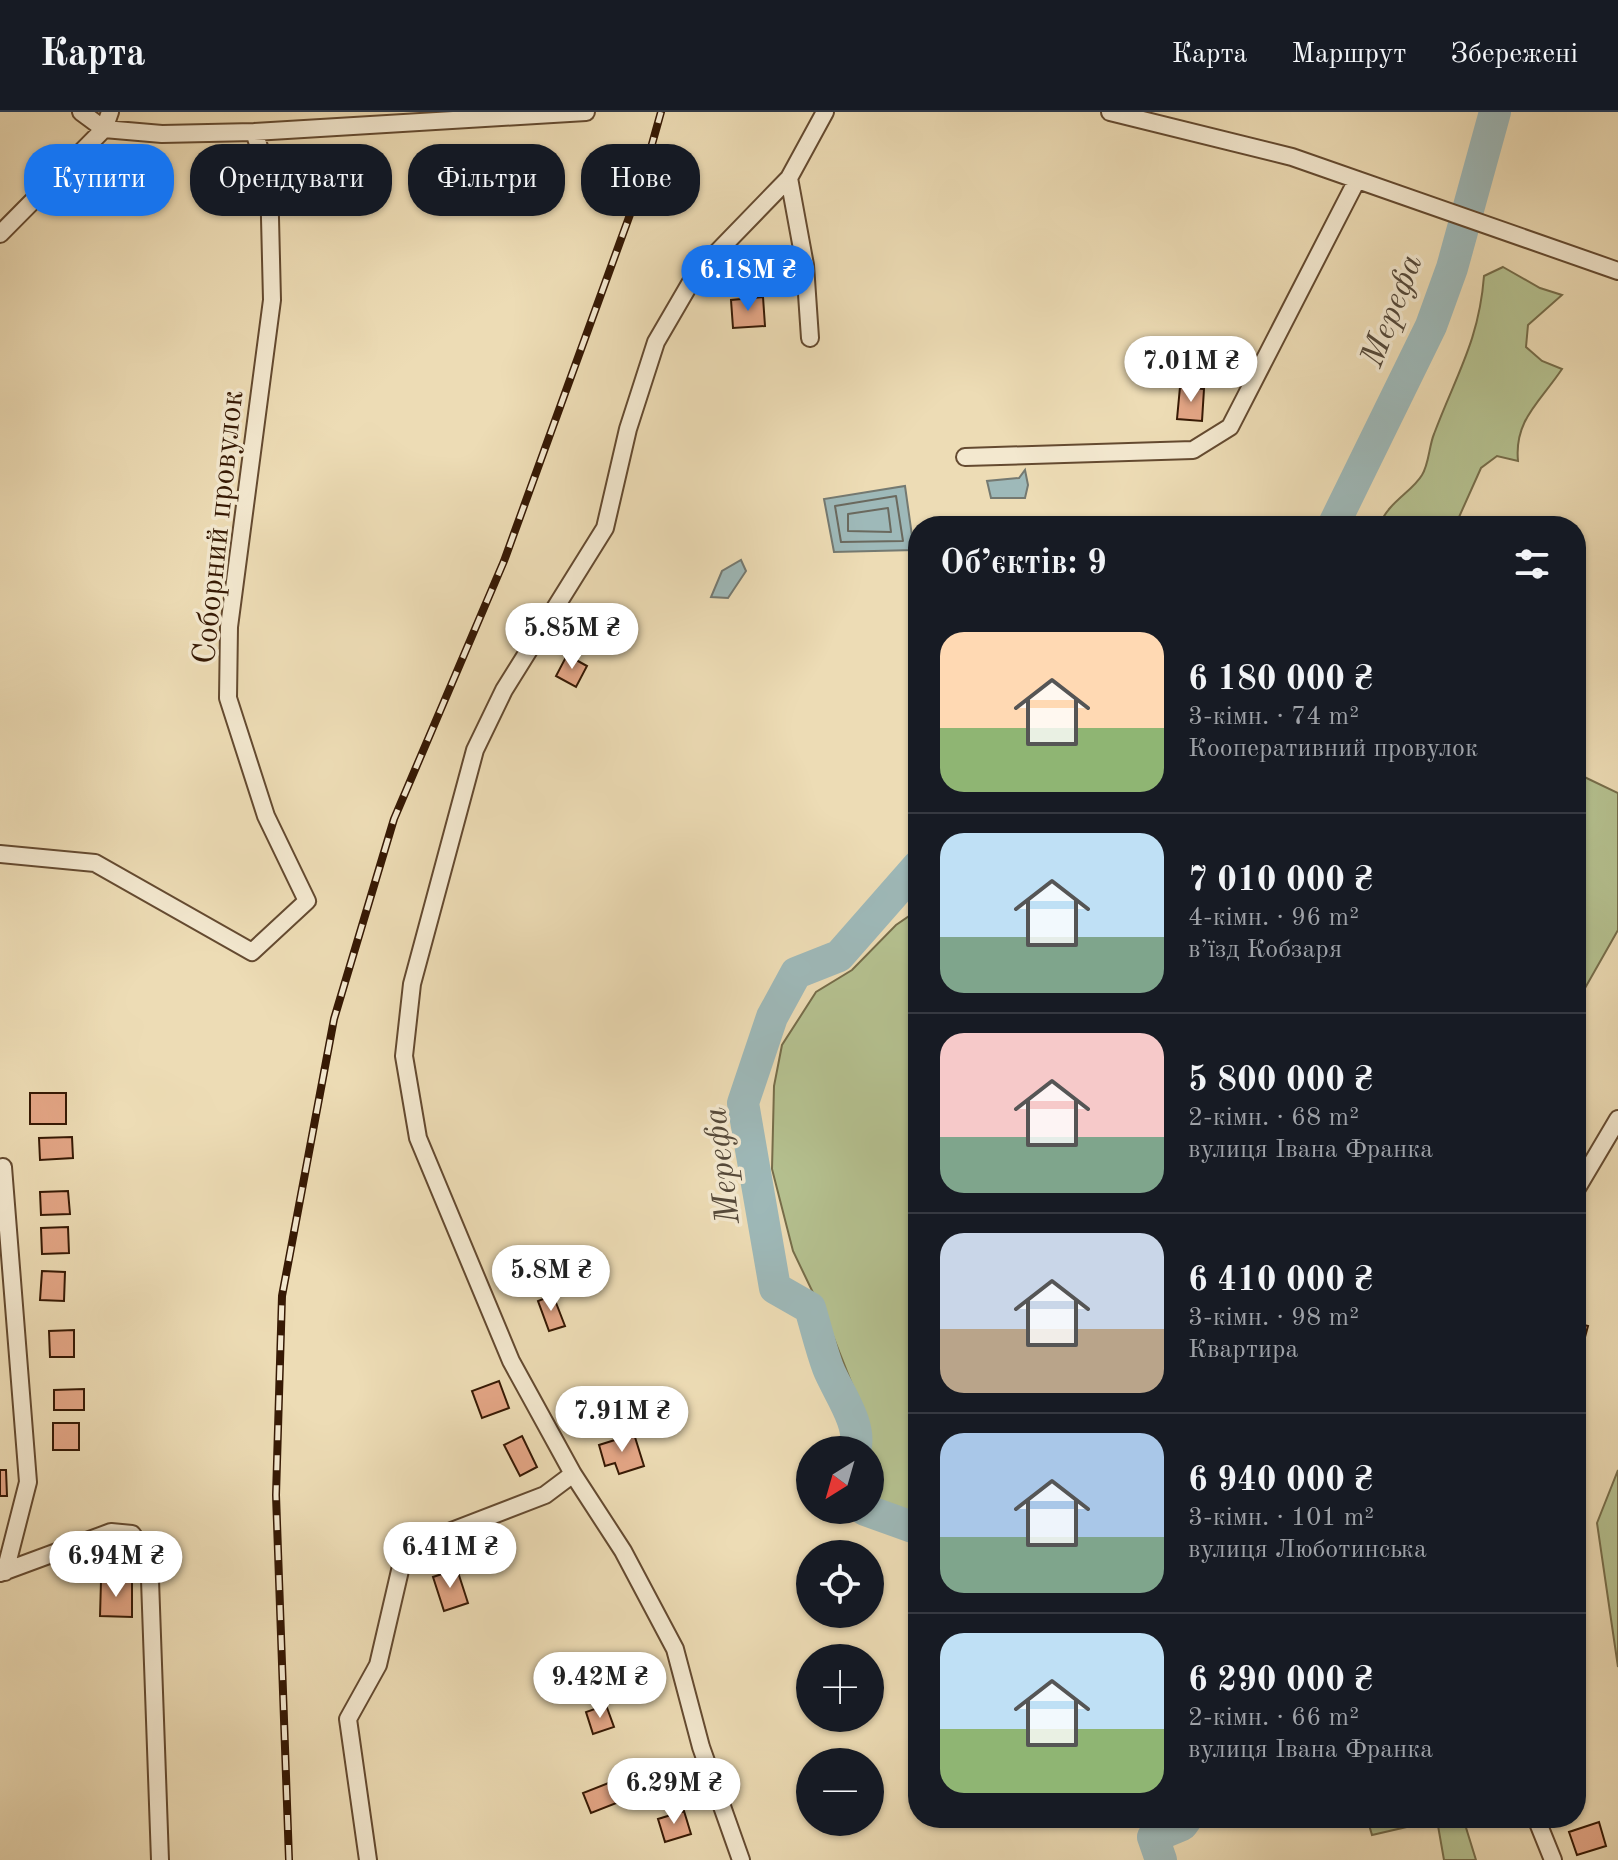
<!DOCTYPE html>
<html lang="uk">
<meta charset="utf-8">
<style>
:root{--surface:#171b24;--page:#20242c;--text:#f1f3f6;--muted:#9ea1a6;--line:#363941;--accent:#1a73e8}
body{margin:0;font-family:"Old Standard TT",serif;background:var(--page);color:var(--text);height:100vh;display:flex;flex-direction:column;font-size:30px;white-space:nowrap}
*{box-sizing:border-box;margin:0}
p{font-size:26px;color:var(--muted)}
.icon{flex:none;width:44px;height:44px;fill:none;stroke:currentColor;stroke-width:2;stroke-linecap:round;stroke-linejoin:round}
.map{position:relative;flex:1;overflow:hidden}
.panel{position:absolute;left:908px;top:404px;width:678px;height:1312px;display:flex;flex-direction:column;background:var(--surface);border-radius:32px;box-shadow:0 2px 6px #0004}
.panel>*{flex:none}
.hud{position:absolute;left:24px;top:32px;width:760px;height:72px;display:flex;gap:16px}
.needle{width:52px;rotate:217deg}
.tools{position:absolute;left:796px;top:1324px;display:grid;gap:16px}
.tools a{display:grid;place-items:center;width:88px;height:88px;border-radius:50%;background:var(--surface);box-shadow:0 2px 6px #0004;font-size:40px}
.price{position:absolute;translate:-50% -68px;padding:0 18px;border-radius:28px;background:#fff;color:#222;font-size:26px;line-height:52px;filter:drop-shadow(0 2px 4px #0008)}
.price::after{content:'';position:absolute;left:50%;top:48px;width:24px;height:18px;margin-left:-12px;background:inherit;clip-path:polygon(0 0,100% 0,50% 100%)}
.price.on{background:var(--accent);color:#fff}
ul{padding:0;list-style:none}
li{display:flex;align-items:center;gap:24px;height:200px;padding:0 32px}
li+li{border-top:2px solid var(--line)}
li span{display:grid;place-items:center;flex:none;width:224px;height:160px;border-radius:24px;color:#555}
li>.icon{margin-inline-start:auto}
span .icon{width:96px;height:96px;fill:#fffc;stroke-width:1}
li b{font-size:34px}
h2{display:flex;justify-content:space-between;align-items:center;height:96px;padding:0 32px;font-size:34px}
.pill{padding:0 28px;border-radius:32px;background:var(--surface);box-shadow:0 2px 6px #0004;font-size:28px;line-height:72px}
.pill.on{background:var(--accent);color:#fff}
header{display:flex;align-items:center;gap:48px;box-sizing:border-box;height:112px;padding:0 40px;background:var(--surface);border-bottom:2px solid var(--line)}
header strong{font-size:38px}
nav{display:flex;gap:44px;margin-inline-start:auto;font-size:28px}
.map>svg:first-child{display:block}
.green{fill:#b5c190;stroke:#766d4a;stroke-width:2}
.water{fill:#9eb9b9;stroke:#747971;stroke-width:2}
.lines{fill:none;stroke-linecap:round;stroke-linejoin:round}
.shore{stroke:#6a695e;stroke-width:2}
.river{stroke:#9eb9b9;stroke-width:32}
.building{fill:#e4a686;stroke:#361904;stroke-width:2}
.minor-casing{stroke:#644a30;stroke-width:20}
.minor{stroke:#f3e8cf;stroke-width:16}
.rail-casing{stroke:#361904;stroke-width:8}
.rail{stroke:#f3e8cf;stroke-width:5;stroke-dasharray:15;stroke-linecap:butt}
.labels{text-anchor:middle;stroke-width:7;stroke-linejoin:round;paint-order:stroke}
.street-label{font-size:32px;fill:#361904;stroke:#f3e8cf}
.water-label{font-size:34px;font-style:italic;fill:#55493a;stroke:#f3e8cf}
</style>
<header>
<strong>Карта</strong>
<nav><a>Карта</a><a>Маршрут</a><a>Збережені</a></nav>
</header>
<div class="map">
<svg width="1618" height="1748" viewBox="0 0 1618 1748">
<rect width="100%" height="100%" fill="#eddcb5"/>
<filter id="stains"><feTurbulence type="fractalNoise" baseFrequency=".0025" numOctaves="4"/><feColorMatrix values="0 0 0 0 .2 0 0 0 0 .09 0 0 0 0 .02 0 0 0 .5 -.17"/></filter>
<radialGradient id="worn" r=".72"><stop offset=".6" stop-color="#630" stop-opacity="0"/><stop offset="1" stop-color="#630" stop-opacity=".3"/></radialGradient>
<!-- green -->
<path class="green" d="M 1503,155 L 1540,176 L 1562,183 L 1528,213 L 1526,235 L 1542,249 L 1562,257 C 1540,290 1514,308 1518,349 L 1497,344 L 1481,356 L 1455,414 L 1379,414 C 1388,390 1412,380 1422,363 C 1429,352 1429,334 1434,322 C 1456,263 1479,229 1484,164 Z
M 1576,661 L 1618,681 L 1618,818 L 1576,892 Z
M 918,798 L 918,1408 L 881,1394 L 872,1375 L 870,1338 L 864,1338 L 857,1331 L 859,1290 L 829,1214 L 793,1139 L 772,1057 L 774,974 L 782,933 L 816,880 L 852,858 L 896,813 Z
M 1618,1358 L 1618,1555 L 1597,1411 Z
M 1367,1706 L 1463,1706 L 1476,1748 L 1444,1748 L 1437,1708 L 1372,1723 Z"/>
<!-- water -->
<path class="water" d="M 1025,358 L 1028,373 L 1025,386 L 991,386 L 987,369 L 1019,366 Z
M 905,374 L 914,438 L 834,440 L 824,387 Z
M 741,448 L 746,459 L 728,486 L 711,485 L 722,459 Z"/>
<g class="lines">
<!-- shore -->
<path class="shore" d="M 896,384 L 903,429 L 841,430 L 835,394 Z
M 888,396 L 891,420 L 848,419 L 848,402 Z"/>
<!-- river -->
<path class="river" d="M 1333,414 L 1431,214 L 1452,156 L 1495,0
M 855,1338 C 863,1313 837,1279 828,1256 C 821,1237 816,1216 810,1196 L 775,1176 L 743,991 L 772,905 L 796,861 L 839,844 L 918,754
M 865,1398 L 918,1417
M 1161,1748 L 1153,1725 L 1182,1713 L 1187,1706"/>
</g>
<!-- building -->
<path class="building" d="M 763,185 L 765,214 L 733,216 L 731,188 Z
M 1180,275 L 1204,277 L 1202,309 L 1177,307 Z
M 567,543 L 587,554 L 576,575 L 556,564 Z
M 30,981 L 66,981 L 66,1012 L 30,1012 Z
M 72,1025 L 73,1046 L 40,1048 L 39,1026 Z
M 68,1079 L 70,1102 L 41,1103 L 40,1080 Z
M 68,1115 L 69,1141 L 42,1142 L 41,1116 Z
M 42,1159 L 65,1160 L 64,1189 L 40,1188 Z
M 553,1183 L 565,1214 L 549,1219 L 538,1189 Z
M 1576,1211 L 1588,1214 L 1582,1236 L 1576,1235 Z
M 74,1218 L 74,1245 L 50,1245 L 49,1219 Z
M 499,1269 L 509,1296 L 482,1306 L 472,1279 Z
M 84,1277 L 84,1298 L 54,1298 L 54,1278 Z
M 53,1311 L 79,1311 L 79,1338 L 53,1338 Z
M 634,1322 L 644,1354 L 619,1362 L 615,1351 L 605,1354 L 599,1333 Z
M 522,1324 L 537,1355 L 520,1364 L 504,1333 Z
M 0,1358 L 6,1358 L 7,1384 L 0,1384 Z
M 457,1457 L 468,1491 L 444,1499 L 433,1465 Z
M 101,1469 L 132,1470 L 132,1505 L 100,1504 Z
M 606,1593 L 614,1615 L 593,1622 L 586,1600 Z
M 611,1670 L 619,1690 L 591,1701 L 583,1681 Z
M 684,1699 L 691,1722 L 665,1730 L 658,1707 Z
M 1599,1710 L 1606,1734 L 1577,1743 L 1569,1720 Z"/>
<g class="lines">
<!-- minor casing -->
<g class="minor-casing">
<path id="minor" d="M 81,0 L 104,17
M 1110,0 L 1292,45 L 1618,159
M 104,17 L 162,22 L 254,20 L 586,0
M 789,66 L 805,153 L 810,226
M 0,122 L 104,17 L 110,0
M 965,345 L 1193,338 L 1230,315 L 1357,68
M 0,742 L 95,751 L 252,840 L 307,789 L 266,704 L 228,586 L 229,515 L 272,188 L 269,65 L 254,20
M 3,1055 L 28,1370 L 5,1460
M 1576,1078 L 1618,1007
M 0,1461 L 111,1420 L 132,1422 L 145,1440 L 150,1468 L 160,1748
M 1536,1706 L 1553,1748
M 368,1748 L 348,1607 L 378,1553 L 405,1437 L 545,1383 L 573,1362
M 741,1748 L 701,1635 L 675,1537 L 623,1439 L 573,1362 L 511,1249 L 418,1026 L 404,944 L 412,872 L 475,638 L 504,578 L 605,416 L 628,317 L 656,230 L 695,163 L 789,66 L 825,0"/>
</g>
<!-- minor -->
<use href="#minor" class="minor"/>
<!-- rail casing -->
<g class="rail-casing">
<path id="rail" d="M 289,1748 L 276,1383 L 282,1184 L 334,907 L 394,707 L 504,449 L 640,75 L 661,0"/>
</g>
<!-- rail -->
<use href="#rail" class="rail"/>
</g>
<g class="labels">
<!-- street labels -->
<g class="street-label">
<text transform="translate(217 415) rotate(-84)" y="11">Соборний провулок</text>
</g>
<!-- water labels -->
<g class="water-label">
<text transform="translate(1390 198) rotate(-69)" y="12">Мерефа</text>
<text transform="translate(720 1054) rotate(-97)" y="12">Мерефа</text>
</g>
</g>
<rect width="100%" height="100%" filter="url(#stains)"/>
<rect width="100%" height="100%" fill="url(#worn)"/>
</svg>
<div class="tools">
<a><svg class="needle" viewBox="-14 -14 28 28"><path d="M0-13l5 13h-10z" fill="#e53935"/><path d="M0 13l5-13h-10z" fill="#9ea1a6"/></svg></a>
<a><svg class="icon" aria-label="locate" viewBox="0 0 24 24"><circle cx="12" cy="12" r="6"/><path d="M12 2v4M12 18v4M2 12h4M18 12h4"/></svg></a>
<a>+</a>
<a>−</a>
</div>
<b class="price on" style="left:748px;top:201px">6.18M ₴</b>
<b class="price" style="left:1191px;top:292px">7.01M ₴</b>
<b class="price" style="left:572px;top:559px">5.85M ₴</b>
<b class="price" style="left:551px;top:1201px">5.8M ₴</b>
<b class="price" style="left:622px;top:1342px">7.91M ₴</b>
<b class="price" style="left:450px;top:1478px">6.41M ₴</b>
<b class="price" style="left:116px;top:1487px">6.94M ₴</b>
<b class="price" style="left:600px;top:1608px">9.42M ₴</b>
<b class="price" style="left:674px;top:1714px">6.29M ₴</b>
<div class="hud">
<a class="pill on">Купити</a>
<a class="pill">Орендувати</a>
<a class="pill">Фільтри</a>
<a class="pill">Нове</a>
</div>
<section class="panel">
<h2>Об’єктів: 9<svg class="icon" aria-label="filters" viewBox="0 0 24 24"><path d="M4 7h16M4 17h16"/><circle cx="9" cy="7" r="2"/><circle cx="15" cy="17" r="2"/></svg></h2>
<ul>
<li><span style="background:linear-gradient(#ffd9b3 60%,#8fb573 0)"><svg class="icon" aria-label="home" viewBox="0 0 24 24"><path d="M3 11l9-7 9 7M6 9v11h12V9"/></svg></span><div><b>6 180 000 ₴</b><p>3-кімн. · 74 m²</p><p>Кооперативний провулок</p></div></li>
<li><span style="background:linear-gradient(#bfe0f5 65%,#7fa58c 0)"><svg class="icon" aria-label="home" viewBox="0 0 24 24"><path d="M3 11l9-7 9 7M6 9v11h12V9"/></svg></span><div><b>7 010 000 ₴</b><p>4-кімн. · 96 m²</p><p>в’їзд Кобзаря</p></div></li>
<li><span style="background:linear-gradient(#f6c9c9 65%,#7fa58c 0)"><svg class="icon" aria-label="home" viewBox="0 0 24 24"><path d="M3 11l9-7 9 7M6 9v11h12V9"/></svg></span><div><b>5 800 000 ₴</b><p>2-кімн. · 68 m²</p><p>вулиця Івана Франка</p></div></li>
<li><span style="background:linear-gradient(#c9d6e8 60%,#b9a48a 0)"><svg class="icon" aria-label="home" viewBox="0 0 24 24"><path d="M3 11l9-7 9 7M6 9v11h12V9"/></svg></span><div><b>6 410 000 ₴</b><p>3-кімн. · 98 m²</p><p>Квартира</p></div></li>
<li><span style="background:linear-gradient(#a9c7e8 65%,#7fa58c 0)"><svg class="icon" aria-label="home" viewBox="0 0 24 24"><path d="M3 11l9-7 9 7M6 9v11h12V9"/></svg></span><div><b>6 940 000 ₴</b><p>3-кімн. · 101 m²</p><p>вулиця Люботинська</p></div></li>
<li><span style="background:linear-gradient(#bfe0f5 60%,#8fb573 0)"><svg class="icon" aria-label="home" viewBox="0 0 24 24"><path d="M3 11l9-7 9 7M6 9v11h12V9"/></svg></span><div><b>6 290 000 ₴</b><p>2-кімн. · 66 m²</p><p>вулиця Івана Франка</p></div></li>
</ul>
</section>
</div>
